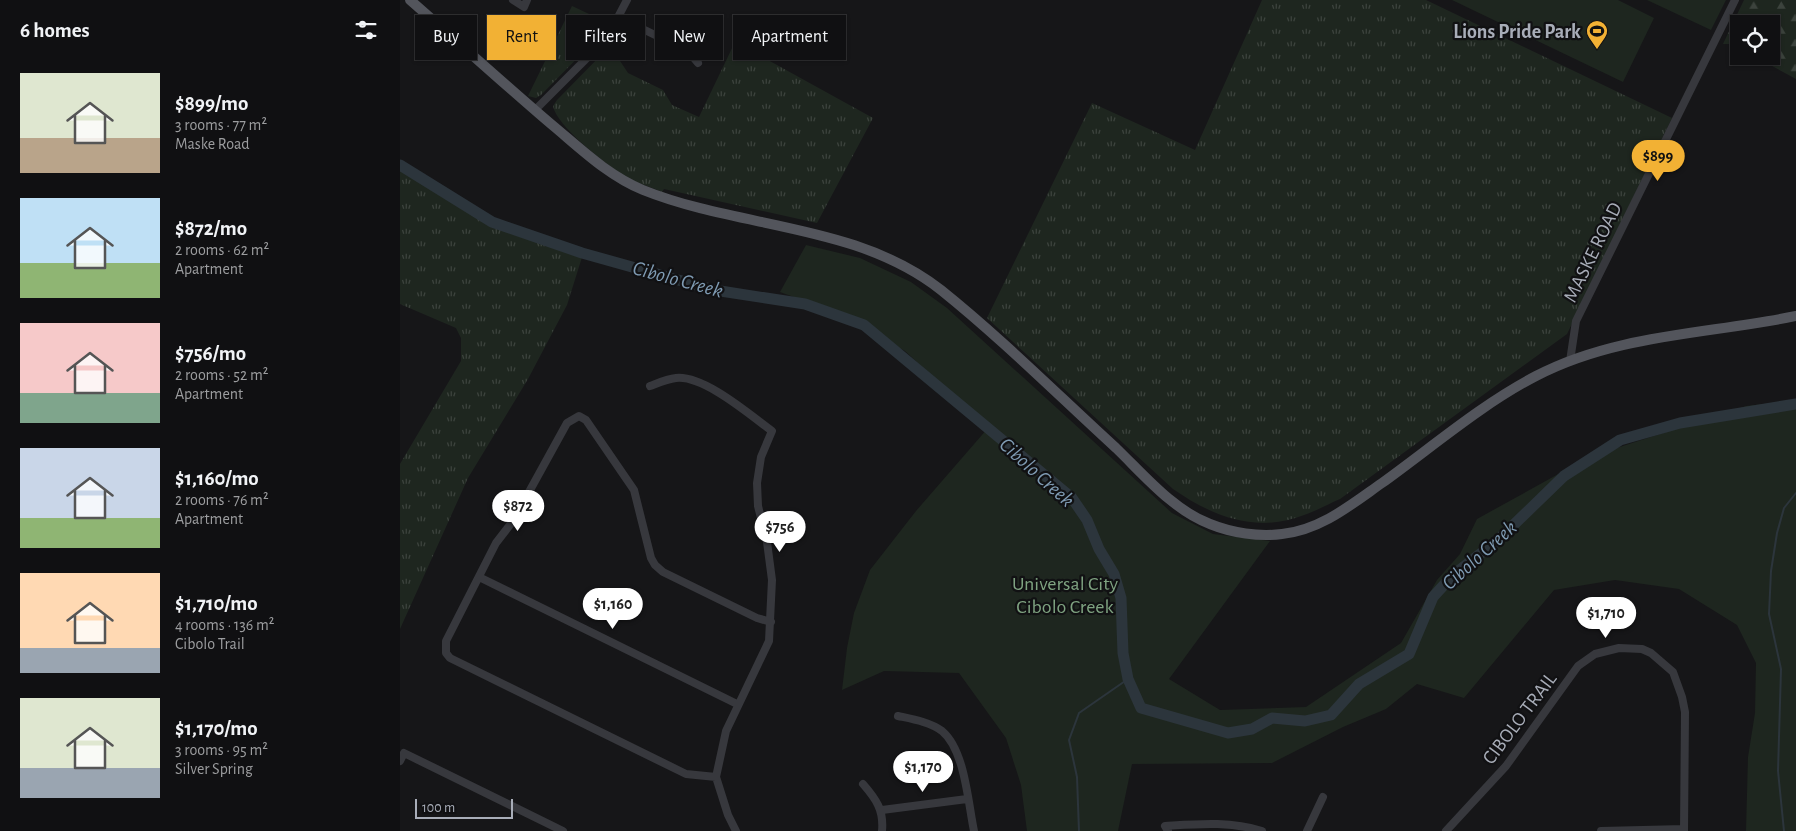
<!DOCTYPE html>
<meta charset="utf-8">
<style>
:root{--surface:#101012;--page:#19191b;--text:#f1f3f6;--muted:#9c9d9f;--line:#303032;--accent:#f2b134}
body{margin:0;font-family:"Alegreya Sans",sans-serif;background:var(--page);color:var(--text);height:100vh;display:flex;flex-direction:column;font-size:19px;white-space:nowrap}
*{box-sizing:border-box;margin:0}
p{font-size:16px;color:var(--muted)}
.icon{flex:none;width:28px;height:28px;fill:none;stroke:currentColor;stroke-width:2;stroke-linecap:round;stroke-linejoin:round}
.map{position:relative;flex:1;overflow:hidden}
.sheet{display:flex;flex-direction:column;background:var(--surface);width:400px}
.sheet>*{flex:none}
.hud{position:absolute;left:15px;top:15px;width:475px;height:45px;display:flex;gap:10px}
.buttons{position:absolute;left:1330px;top:15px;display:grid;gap:10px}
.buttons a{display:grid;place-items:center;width:50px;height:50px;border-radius:0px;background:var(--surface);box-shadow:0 1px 4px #0004,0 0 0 1px var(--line);font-size:25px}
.scale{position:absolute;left:15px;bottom:12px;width:98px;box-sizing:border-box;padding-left:5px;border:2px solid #a8adb8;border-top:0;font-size:14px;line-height:18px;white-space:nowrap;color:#a8adb8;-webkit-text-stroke:4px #111113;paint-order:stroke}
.price{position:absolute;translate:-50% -42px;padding:0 11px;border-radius:18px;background:#fff;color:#222;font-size:16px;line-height:32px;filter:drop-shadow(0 1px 2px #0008)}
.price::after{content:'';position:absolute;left:50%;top:30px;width:15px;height:11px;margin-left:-8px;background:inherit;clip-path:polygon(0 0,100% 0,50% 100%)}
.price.on{background:var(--accent);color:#111}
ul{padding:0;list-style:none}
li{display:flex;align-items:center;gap:15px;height:125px;padding:0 20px}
li span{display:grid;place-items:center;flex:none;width:140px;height:100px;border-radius:0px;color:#555}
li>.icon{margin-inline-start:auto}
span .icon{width:60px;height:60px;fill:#fffc;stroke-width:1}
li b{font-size:21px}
h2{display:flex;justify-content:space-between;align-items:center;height:60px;padding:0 20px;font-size:21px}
.pill{padding:0 18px;border-radius:0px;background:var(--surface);box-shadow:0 1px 4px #0004,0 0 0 1px var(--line);font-size:18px;line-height:45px}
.pill.on{background:var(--accent);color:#111}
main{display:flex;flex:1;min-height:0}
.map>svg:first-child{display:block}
.grass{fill:url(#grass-tufts)}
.forest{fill:url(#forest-firs)}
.green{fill:#1e261f}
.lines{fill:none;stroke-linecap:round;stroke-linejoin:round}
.stream{stroke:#2c353c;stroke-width:2}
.river{stroke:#2c353c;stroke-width:11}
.minor{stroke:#37383d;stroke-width:8}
.major{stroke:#53555c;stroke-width:10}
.labels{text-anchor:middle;stroke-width:4.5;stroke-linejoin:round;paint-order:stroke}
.poi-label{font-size:20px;font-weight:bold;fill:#a8adb8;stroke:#111113;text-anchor:end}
.street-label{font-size:20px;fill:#a8adb8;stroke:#111113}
.park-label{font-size:20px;fill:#7fa381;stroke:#111113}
.water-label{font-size:21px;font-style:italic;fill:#7f9bb3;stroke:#111113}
</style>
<main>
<section class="sheet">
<h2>6 homes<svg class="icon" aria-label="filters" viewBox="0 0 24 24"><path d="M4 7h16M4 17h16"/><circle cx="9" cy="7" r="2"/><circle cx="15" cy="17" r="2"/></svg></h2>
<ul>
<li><span style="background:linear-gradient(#dfe7d0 65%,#b9a48a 0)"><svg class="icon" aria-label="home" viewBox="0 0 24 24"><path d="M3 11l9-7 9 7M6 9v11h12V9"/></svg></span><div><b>$899/mo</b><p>3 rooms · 77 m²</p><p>Maske Road</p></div></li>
<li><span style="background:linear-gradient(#bfe0f5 65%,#8fb573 0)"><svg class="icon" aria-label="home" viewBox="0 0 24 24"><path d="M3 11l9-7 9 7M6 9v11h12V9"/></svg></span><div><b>$872/mo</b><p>2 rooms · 62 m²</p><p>Apartment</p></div></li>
<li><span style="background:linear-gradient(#f6c9c9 70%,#7fa58c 0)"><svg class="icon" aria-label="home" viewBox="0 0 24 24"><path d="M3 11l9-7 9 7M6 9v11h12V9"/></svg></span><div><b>$756/mo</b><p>2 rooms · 52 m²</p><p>Apartment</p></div></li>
<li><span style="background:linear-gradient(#c9d6e8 70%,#8fb573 0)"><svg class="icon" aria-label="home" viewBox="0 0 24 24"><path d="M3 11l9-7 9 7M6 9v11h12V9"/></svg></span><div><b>$1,160/mo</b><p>2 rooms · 76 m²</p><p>Apartment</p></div></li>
<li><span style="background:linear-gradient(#ffd9b3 75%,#9aa5b1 0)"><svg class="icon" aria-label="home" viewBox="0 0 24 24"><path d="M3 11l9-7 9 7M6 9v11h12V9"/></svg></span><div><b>$1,710/mo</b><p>4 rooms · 136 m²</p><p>Cibolo Trail</p></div></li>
<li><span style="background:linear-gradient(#dfe7d0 70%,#9aa5b1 0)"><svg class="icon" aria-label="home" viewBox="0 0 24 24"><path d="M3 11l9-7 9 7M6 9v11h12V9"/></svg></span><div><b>$1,170/mo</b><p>3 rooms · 95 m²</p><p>Silver Spring</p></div></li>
</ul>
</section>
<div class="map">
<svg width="1396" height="831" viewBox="0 0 1396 831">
<defs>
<pattern id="grass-tufts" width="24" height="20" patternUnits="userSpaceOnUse" patternTransform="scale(1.25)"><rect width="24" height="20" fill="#1e261f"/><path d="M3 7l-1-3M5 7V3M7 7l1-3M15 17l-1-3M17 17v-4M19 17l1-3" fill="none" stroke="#3c433d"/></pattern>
<pattern id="forest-firs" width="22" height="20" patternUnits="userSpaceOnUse" patternTransform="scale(1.25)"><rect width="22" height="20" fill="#1e261f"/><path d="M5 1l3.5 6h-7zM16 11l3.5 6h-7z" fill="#3c433d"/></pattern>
</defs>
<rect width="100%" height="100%" fill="#161618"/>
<!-- grass -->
<path class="grass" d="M 862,0 L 1026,0 L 1272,118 L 1167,334 L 940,499 C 928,504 916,511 904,515 C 856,534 812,516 773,489 L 587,318 L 692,103 L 795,150 Z
M 172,6 L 206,22 L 198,37 L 141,95 L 136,98 L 128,96 Z
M 335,42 L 473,118 L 417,223 L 264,189 L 262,192 C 249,186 232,182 220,173 C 202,161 157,126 153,106 L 157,100 L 210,46 L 228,73 L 263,90 L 272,105 L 299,117 Z
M 0,169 C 56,207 116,241 183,254 L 167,305 L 128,379 L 68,478 L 0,629 L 0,464 L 61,361 L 61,338 L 56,328 L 0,304 Z"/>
<!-- forest -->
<path class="forest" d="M 1344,0 L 1396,0 L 1396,79 L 1354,56 L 1371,56 L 1371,24 L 1339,24 L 1339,48 L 1332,44 L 1323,44 Z"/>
<!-- green -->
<path class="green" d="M 1052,0 L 1218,0 L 1254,18 L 1223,82 Z
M 1247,0 L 1326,0 L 1311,30 Z
M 406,245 L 460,258 L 511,282 L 547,308 L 772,513 L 813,534 L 870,541 L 769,679 L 820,710 L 906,707 L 1001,643 L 1037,580 L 1060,554 L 1077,519 L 1189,457 L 1346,406 L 1396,400 L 1396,831 L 1346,831 L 1348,757 L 1355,713 L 1356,663 L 1337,625 L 1279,589 L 1215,580 L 1154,590 L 1064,698 L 1017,684 L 986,709 L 943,727 L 872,763 L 732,764 L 718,831 L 627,831 L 621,785 L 606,738 L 559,673 L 484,671 L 442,690 L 447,648 L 454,613 L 470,570 L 516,511 L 588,428 L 505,351 L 438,313 L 380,292 Z"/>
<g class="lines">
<!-- stream -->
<path class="stream" d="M 679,831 L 677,777 L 669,740 L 679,713 L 728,679
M 1384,831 L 1378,771 L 1381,669 L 1369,614 L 1371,571 L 1377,533 L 1384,508 L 1396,493"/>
<!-- river -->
<path class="river" d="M 0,165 L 92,222 L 182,253 L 314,290 L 405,304 L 464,325 L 672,498 L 687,520 L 699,549 L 714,574 L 721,598 L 723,653 L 728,679 L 741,708 L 828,733 L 852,729 L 872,718 L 905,721 L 931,715 L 959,684 L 1009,654 L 1033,597 L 1053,575 L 1098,540 L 1164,476 L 1220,440 L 1280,423 L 1396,404"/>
<!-- minor -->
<path class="minor" d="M 113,0 L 124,7 L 127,0
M 218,17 L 288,51 L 298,63
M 135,110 L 207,38 L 227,0
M 1170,361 L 1176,321 L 1335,0
M 250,386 C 258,383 267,379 276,378 C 304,375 350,415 372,431 L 361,457 L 357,483 L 358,506 L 367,542 L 372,580 L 369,641 L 326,731 L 316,777 L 328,815 L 336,831
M 79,577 L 337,704
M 498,716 C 512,719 530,722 542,731 C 565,750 568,803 574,831
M 0,761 L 4,753 L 163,831
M 316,777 L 286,774 L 50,658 L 46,653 L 46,641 L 96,543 L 113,521 L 167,423 L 179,416 L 186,420 L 234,490 L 251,558 L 255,565 L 263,572 L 357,618 L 371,622
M 463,784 C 476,799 484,810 482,831
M 482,810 L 567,799
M 768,831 L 765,826 C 798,824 830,821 862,831
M 907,831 L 923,797
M 1046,831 L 1106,766 L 1178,666 L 1195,654 L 1219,648 L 1242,649 L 1251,653 L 1273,672 L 1282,697 L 1285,712 L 1284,831
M 1201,831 L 1284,829"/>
<!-- major -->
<path class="major" d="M 10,0 C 57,41 103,83 151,124 C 180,148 207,175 243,190 C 340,229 456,223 541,290 C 602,339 658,395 716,448 C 744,475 773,510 810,524 C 832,533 859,537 882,534 C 921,530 952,504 982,483 C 1032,447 1082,404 1136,376 C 1216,334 1309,334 1396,316"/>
</g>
<!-- icons -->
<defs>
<g id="stadium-pin" transform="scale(1.125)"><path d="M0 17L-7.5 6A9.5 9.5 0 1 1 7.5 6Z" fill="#f2b134" stroke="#111113"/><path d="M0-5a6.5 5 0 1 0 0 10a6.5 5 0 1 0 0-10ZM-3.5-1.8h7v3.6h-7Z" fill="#111"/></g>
</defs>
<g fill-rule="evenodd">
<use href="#stadium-pin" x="1197" y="31"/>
</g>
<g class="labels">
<!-- poi labels -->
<g class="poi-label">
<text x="1181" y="38">Lions Pride Park</text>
</g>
<!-- street labels -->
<g class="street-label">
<text transform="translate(1192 252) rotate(-64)" y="7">MASKE ROAD</text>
<text transform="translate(1119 718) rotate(-53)" y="7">CIBOLO TRAIL</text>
</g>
<!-- park labels -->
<g class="park-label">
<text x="665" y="590">Universal City<tspan x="665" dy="23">Cibolo Creek</tspan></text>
</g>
<!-- water labels -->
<g class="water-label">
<text transform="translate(278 279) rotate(15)" y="7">Cibolo Creek</text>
<text transform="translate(637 472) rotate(42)" y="7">Cibolo Creek</text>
<text transform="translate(1079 555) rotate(-42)" y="7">Cibolo Creek</text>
</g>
</g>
</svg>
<div class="buttons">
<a><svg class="icon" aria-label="locate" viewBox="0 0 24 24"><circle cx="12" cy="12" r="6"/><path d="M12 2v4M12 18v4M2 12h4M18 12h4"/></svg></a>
</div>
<div class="scale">100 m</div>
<b class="price on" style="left:1258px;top:182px">$899</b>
<b class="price" style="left:118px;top:532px">$872</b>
<b class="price" style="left:380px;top:553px">$756</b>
<b class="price" style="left:213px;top:630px">$1,160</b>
<b class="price" style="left:1206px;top:639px">$1,710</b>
<b class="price" style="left:523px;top:793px">$1,170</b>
<div class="hud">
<a class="pill">Buy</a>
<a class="pill on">Rent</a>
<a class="pill">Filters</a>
<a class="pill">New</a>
<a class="pill">Apartment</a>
</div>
</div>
</main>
